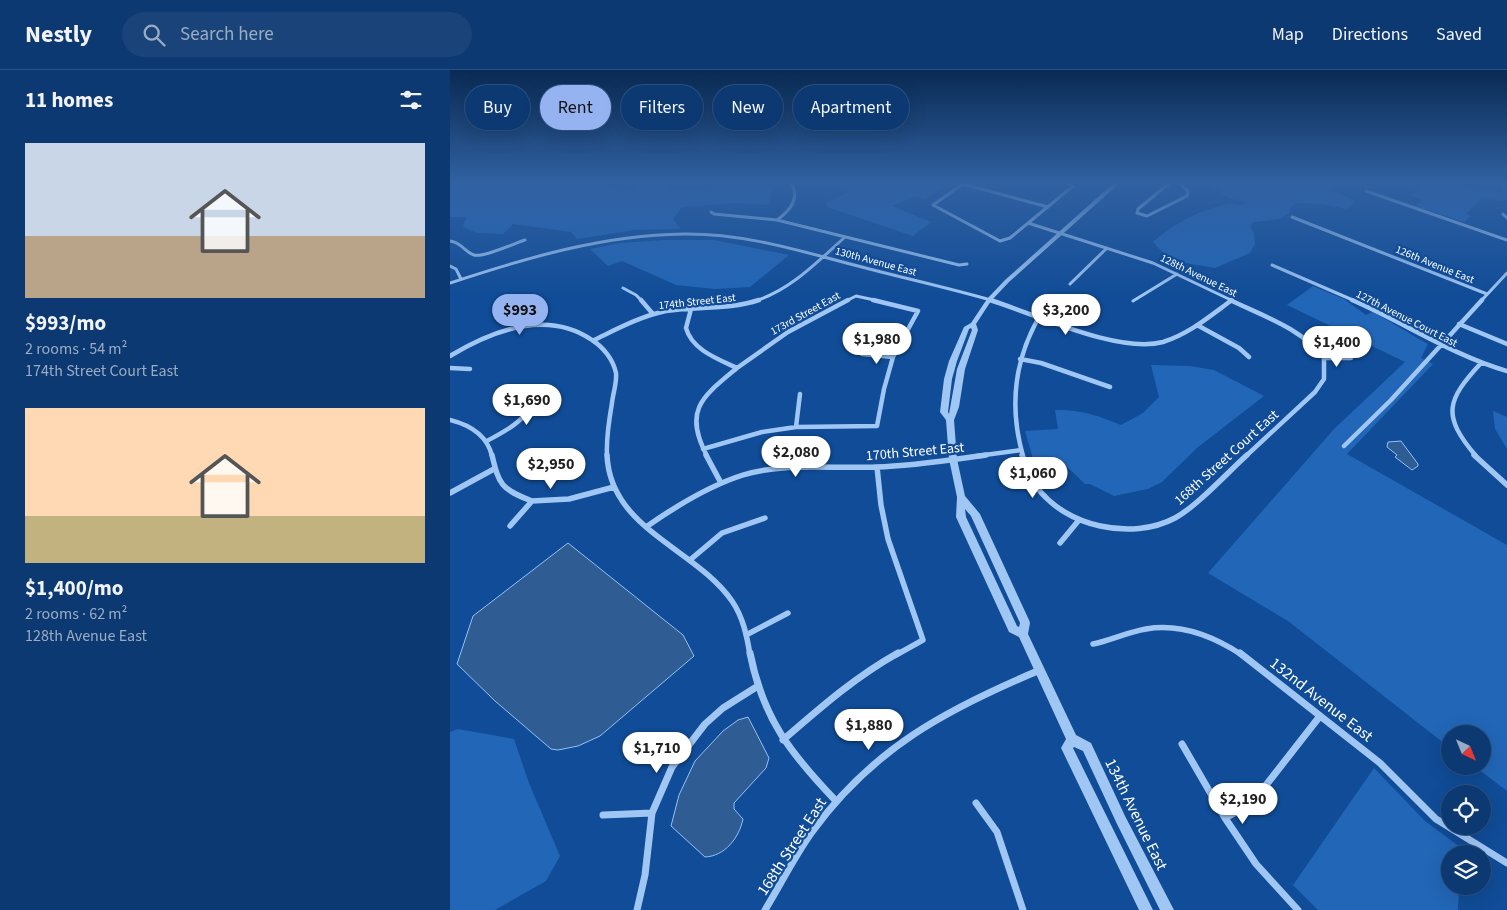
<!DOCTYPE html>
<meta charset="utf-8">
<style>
:root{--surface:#0c3971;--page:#1a4479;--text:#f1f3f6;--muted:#9aacc3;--line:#2c5384;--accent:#95b2f1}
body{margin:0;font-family:"Source Sans 3",sans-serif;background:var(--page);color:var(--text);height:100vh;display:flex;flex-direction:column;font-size:19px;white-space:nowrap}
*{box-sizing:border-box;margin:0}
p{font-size:16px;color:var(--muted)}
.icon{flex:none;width:28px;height:28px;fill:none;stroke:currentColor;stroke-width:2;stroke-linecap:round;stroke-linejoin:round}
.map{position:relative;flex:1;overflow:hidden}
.drawer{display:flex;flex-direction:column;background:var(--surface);width:450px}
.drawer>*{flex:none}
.guide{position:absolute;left:15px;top:15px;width:475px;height:45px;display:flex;gap:10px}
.needle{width:32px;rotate:137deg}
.controls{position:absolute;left:991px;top:655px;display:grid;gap:10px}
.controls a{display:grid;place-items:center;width:50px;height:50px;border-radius:50%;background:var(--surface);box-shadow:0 5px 20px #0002,0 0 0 1px var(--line);font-size:25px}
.price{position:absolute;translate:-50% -42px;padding:0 11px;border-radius:18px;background:#fff;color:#222;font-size:16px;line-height:32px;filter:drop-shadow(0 1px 2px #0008)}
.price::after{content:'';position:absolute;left:50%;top:30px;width:15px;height:11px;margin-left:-8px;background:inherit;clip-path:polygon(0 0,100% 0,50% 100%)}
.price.current{background:var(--accent);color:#111}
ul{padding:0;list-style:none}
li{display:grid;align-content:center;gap:10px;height:265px;padding:0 25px}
li span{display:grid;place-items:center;height:155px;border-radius:0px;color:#555}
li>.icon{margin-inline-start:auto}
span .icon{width:90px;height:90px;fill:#fffc;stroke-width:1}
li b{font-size:21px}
h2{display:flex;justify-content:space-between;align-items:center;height:60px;padding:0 25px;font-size:21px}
.chip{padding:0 18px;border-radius:22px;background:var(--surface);box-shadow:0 5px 20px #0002,0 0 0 1px var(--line);font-size:18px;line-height:45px}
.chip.current{background:var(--accent);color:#111}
header{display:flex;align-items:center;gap:30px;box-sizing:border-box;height:70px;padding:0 25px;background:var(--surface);border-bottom:1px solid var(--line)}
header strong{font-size:24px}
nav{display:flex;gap:28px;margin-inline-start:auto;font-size:18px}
.search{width:350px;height:45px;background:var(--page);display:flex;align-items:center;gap:12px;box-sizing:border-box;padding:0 18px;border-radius:28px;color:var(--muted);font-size:19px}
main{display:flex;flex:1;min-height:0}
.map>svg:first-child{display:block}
.green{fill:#2266b7}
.water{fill:#305c94;stroke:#91c2f8}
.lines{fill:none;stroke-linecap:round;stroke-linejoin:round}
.minor-far3{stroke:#a0c7f4;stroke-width:3}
.minor-far2{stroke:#a0c7f4;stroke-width:4.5}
.minor-far1{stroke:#a0c7f4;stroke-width:5.5}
.minor{stroke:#a0c7f4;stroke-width:7}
.tertiary{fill:#a0c7f4;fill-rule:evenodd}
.labels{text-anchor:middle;stroke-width:4.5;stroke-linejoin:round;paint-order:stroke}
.far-street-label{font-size:11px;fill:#fff;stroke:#104c97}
.street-label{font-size:14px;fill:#fff;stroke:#104c97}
.near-street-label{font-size:16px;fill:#fff;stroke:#104c97}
</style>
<header>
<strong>Nestly</strong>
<div class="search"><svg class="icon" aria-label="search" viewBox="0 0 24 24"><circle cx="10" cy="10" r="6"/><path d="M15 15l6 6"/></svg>Search here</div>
<nav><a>Map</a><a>Directions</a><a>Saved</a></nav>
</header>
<main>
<section class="drawer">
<h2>11 homes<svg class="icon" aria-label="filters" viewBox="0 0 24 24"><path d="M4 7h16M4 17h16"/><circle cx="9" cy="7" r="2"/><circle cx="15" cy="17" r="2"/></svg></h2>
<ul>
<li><span style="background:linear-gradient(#c9d6e8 60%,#b9a48a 0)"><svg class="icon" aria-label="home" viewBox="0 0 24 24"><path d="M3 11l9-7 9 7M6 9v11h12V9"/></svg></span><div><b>$993/mo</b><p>2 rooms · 54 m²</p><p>174th Street Court East</p></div></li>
<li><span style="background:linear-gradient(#ffd9b3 70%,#c2b280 0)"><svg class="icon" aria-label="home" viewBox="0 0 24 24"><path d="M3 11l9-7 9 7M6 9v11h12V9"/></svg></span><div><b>$1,400/mo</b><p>2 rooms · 62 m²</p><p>128th Avenue East</p></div></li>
</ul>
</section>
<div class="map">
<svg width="1057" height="840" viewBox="0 0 1057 840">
<rect width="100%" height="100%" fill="#104c97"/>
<!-- green -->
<path class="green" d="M 0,111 L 150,111 L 159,118 L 181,120 L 190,111 L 213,111 L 217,121 L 269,118 L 273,111 L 311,111 L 320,119 L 322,124 L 318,135 L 287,133 L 232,137 L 223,149 L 231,159 L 185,160 L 127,169 L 121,162 L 63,154 L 53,164 L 27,163 L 13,157 L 16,147 L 0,147 Z
M 369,111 L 508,111 L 474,129 L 465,126 L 442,136 L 481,152 L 463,166 L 377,137 L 377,132 L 399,122 L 394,112 Z
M 754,111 L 891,111 L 883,116 L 881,120 L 903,130 L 903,134 L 896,139 L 873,134 L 845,133 L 840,138 L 839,143 L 830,149 L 803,152 L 800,157 L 804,163 L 805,174 L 800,183 L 765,198 L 724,191 L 718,188 L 703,172 C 723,154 751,139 778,134 C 784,133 791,137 797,132 L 781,129 Z
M 979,111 L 995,115 L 1053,122 L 1050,111 L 1057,111 L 1057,129 L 1052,131 L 1032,128 L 1016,143 L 1021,146 L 1014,152 L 965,136 L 973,130 L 959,125 Z
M 214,170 L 264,170 L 339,185 L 300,217 L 265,219 L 226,215 L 172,191 L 158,196 L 140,179 L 170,173 Z
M 863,216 L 894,229 L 916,245 L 922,242 C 941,251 959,264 978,274 L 971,288 L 983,294 L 897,384 L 1057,475 L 1057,721 L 1024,696 L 1032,696 L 1032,664 L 1000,664 L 1000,678 L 838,551 L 758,503 L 884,359 L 955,292 L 837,235 Z
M 701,295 L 740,296 L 764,300 L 814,326 L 747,378 L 712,412 L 698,419 L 664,426 L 640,414 L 635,414 L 614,394 L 586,399 L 575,361 L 608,359 L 605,340 C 629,339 650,346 671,355 L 693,343 L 709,327 Z
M 1043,341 L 1057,347 L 1057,379 L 1045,359 Z
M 8,659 L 64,669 L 79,713 L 110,786 L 96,811 L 45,840 L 0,840 L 0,662 Z
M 924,698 L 975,751 L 1010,777 L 1010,784 L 1000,784 L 1000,816 L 1009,816 L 1008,840 L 868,840 L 843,815 Z"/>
<!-- water -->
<path class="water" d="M 951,371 L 968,394 L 968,396 L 962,400 L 945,387 L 947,385 L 937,377 L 938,372 Z
M 118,473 L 233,565 L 244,586 L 150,666 L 128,676 L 108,680 L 101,679 L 45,631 L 7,594 L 23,546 Z
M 298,647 L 319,688 L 316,698 L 284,733 L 284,739 L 293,749 C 289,768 275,786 255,787 L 221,756 L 229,725 L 245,691 L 273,661 L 288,650 Z"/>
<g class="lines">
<!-- minor-far3 -->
<path class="minor-far3" d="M 517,111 L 483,135 L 550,171 L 560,168 L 623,116 L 618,113 L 598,111
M 722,111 L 688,139 L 687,143 L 697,146 L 737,126 L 738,121 L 728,112
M 513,114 L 598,137
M 916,121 L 1057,170
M 261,142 L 264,144 L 327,150 L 509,195 L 517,194
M 1053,144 L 1057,148
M 842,147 L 1037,224
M 327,150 C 341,140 351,127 340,111
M 578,153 L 703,193 L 783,231
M 0,171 C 11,172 15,182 24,185 C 33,188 65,173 75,170
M 822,195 L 905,231
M 0,196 L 6,199 L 11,209
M 0,213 C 76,188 153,165 233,164 C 294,163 350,181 408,196 C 453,208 499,218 544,231
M 620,214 L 657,178
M 173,218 L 186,225 L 192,231
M 305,231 C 341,220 368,191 395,167
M 396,231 L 406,226 L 429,231
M 683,231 L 727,204
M 780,231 L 782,230
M 1031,231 L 1057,203"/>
<!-- minor-far2 -->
<path class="minor-far2" d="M 191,230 L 203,244
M 540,230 C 585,244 668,284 713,272 C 739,264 760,246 782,230
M 780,230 C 813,246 851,258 874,288 L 901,288
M 902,230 C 955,253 1002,285 1057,301
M 241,239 L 236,258 C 242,280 268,289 287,298 C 252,327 233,340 257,386
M 1009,254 L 1057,274
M 747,255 L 789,278 L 799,287
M 144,270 C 167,259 191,246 216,241 C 247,236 279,240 309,230
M 412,284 L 443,287
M 0,286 C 43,260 97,239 142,270 C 153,277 163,289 166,303 C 167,313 163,323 162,333 C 159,350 156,368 157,386
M 570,289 L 591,293 L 660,317
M 0,298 L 20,299
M 287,298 L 338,262 L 398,230
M 0,350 C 20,355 37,365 42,386
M 346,357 L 350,324
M 37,371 C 53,362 70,354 80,338 L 76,324
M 894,376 L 941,330 L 1032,230
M 253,379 L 312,362 L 346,357 L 427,356 L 434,319 L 443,287 L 468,241 L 423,230
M 527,386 L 571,380
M 573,386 C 559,337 564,291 589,247
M 796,386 L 865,322 L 874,309 L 874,288
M 1026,386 C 991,345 997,330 1031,293"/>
<!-- minor-far1 -->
<path class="minor-far1" d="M 42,385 C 49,415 51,419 82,431
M 157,385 C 160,459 245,478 282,531 C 293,547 297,566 300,585
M 256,385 L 271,413
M 572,385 C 576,396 579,407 586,416 C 615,457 682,471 725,448 C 747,436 777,403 797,385
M 1024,385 L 1057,415
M 427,397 L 431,435 L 438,469 L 473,570 L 446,585
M 0,423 L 44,399
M 60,456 L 82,431 L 119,429 L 164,417
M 196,457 C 226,436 258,416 293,405 C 337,392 382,399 426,397 C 463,396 500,390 536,385
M 610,473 L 629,450
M 240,490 L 272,463 L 315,448
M 296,565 L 338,543
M 643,574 C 661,570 678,562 696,559 C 731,553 763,566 792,585"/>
<!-- minor -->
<path class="minor" d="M 300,583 C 313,649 341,684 386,731
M 790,583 L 930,693 L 986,749 L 1057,793
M 333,670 C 370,638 405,607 448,583
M 732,674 L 775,748 L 806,794 L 848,840
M 526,733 L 547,762 L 573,840
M 153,745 L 202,743
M 775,748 L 792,739 L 806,728 L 870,646
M 187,840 L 195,805 L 202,743 L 222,697 L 255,654 L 273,638 L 308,616
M 315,840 C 331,814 344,787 362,762 C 423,678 497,639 590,600"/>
<!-- tertiary -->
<path class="tertiary" d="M 666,111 L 672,111 L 559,212 L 541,231 L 526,254 L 528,260 L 515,299 L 509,337 L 504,350 L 507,389 L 515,426 L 530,444 L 579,550 L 580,553 L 578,564 L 626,665 L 641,673 L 675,746 L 724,840 L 710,840 L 667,754 L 633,681 L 624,677 L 623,678 L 703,840 L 689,840 L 613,682 L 611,678 L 616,669 L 569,567 L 559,562 L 506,447 L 507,427 L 499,389 L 496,350 L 490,342 L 494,309 L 499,291 L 514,257 L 521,253 L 537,229 L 555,210 ZM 521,258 L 522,260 L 507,299 L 499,344 L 498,342 L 502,309 L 507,291 L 519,259 ZM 515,439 L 521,446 L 570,553 L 569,557 L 567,556 L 516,447 Z"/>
</g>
<!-- sky -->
<linearGradient id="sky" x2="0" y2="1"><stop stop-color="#092a53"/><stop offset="0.49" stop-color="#3161a1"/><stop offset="1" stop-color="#3161a1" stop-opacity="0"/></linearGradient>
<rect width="1057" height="228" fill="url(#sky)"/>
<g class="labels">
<!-- far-street labels -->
<g class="far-street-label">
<text transform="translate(426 191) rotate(15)" y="4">130th Avenue East</text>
<text transform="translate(985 194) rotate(22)" y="4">126th Avenue East</text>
<text transform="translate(749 205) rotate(26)" y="4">128th Avenue East</text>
<text transform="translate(247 231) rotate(-6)" y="4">174th Street East</text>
<text transform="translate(355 243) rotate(-29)" y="4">173rd Street East</text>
<text transform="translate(957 248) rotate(27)" y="4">127th Avenue Court East</text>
</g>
<!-- street labels -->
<g class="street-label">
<text transform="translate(465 381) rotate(-5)" y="5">170th Street East</text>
<text transform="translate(776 387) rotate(-42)" y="5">168th Street Court East</text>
</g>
<!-- near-street labels -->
<g class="near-street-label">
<text transform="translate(872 629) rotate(38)" y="6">132nd Avenue East</text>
<text transform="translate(687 744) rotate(64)" y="6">134th Avenue East</text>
<text transform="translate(341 776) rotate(-57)" y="6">168th Street East</text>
</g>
</g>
</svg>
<div class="controls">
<a><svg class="needle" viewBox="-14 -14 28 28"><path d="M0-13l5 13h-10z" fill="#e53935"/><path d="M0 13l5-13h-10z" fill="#9aacc3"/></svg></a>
<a><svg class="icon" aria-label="locate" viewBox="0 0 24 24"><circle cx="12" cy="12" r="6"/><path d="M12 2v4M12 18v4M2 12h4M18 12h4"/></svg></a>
<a><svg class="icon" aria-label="layers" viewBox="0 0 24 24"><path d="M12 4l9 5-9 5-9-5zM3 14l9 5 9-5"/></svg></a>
</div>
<b class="price current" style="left:70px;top:266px">$993</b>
<b class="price" style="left:616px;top:266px">$3,200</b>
<b class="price" style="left:427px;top:295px">$1,980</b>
<b class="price" style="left:887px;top:298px">$1,400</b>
<b class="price" style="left:77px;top:356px">$1,690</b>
<b class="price" style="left:346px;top:408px">$2,080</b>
<b class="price" style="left:101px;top:420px">$2,950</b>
<b class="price" style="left:583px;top:429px">$1,060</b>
<b class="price" style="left:419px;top:681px">$1,880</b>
<b class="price" style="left:207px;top:704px">$1,710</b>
<b class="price" style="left:793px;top:755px">$2,190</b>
<div class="guide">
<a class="chip">Buy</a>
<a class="chip current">Rent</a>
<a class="chip">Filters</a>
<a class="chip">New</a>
<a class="chip">Apartment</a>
</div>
</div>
</main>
